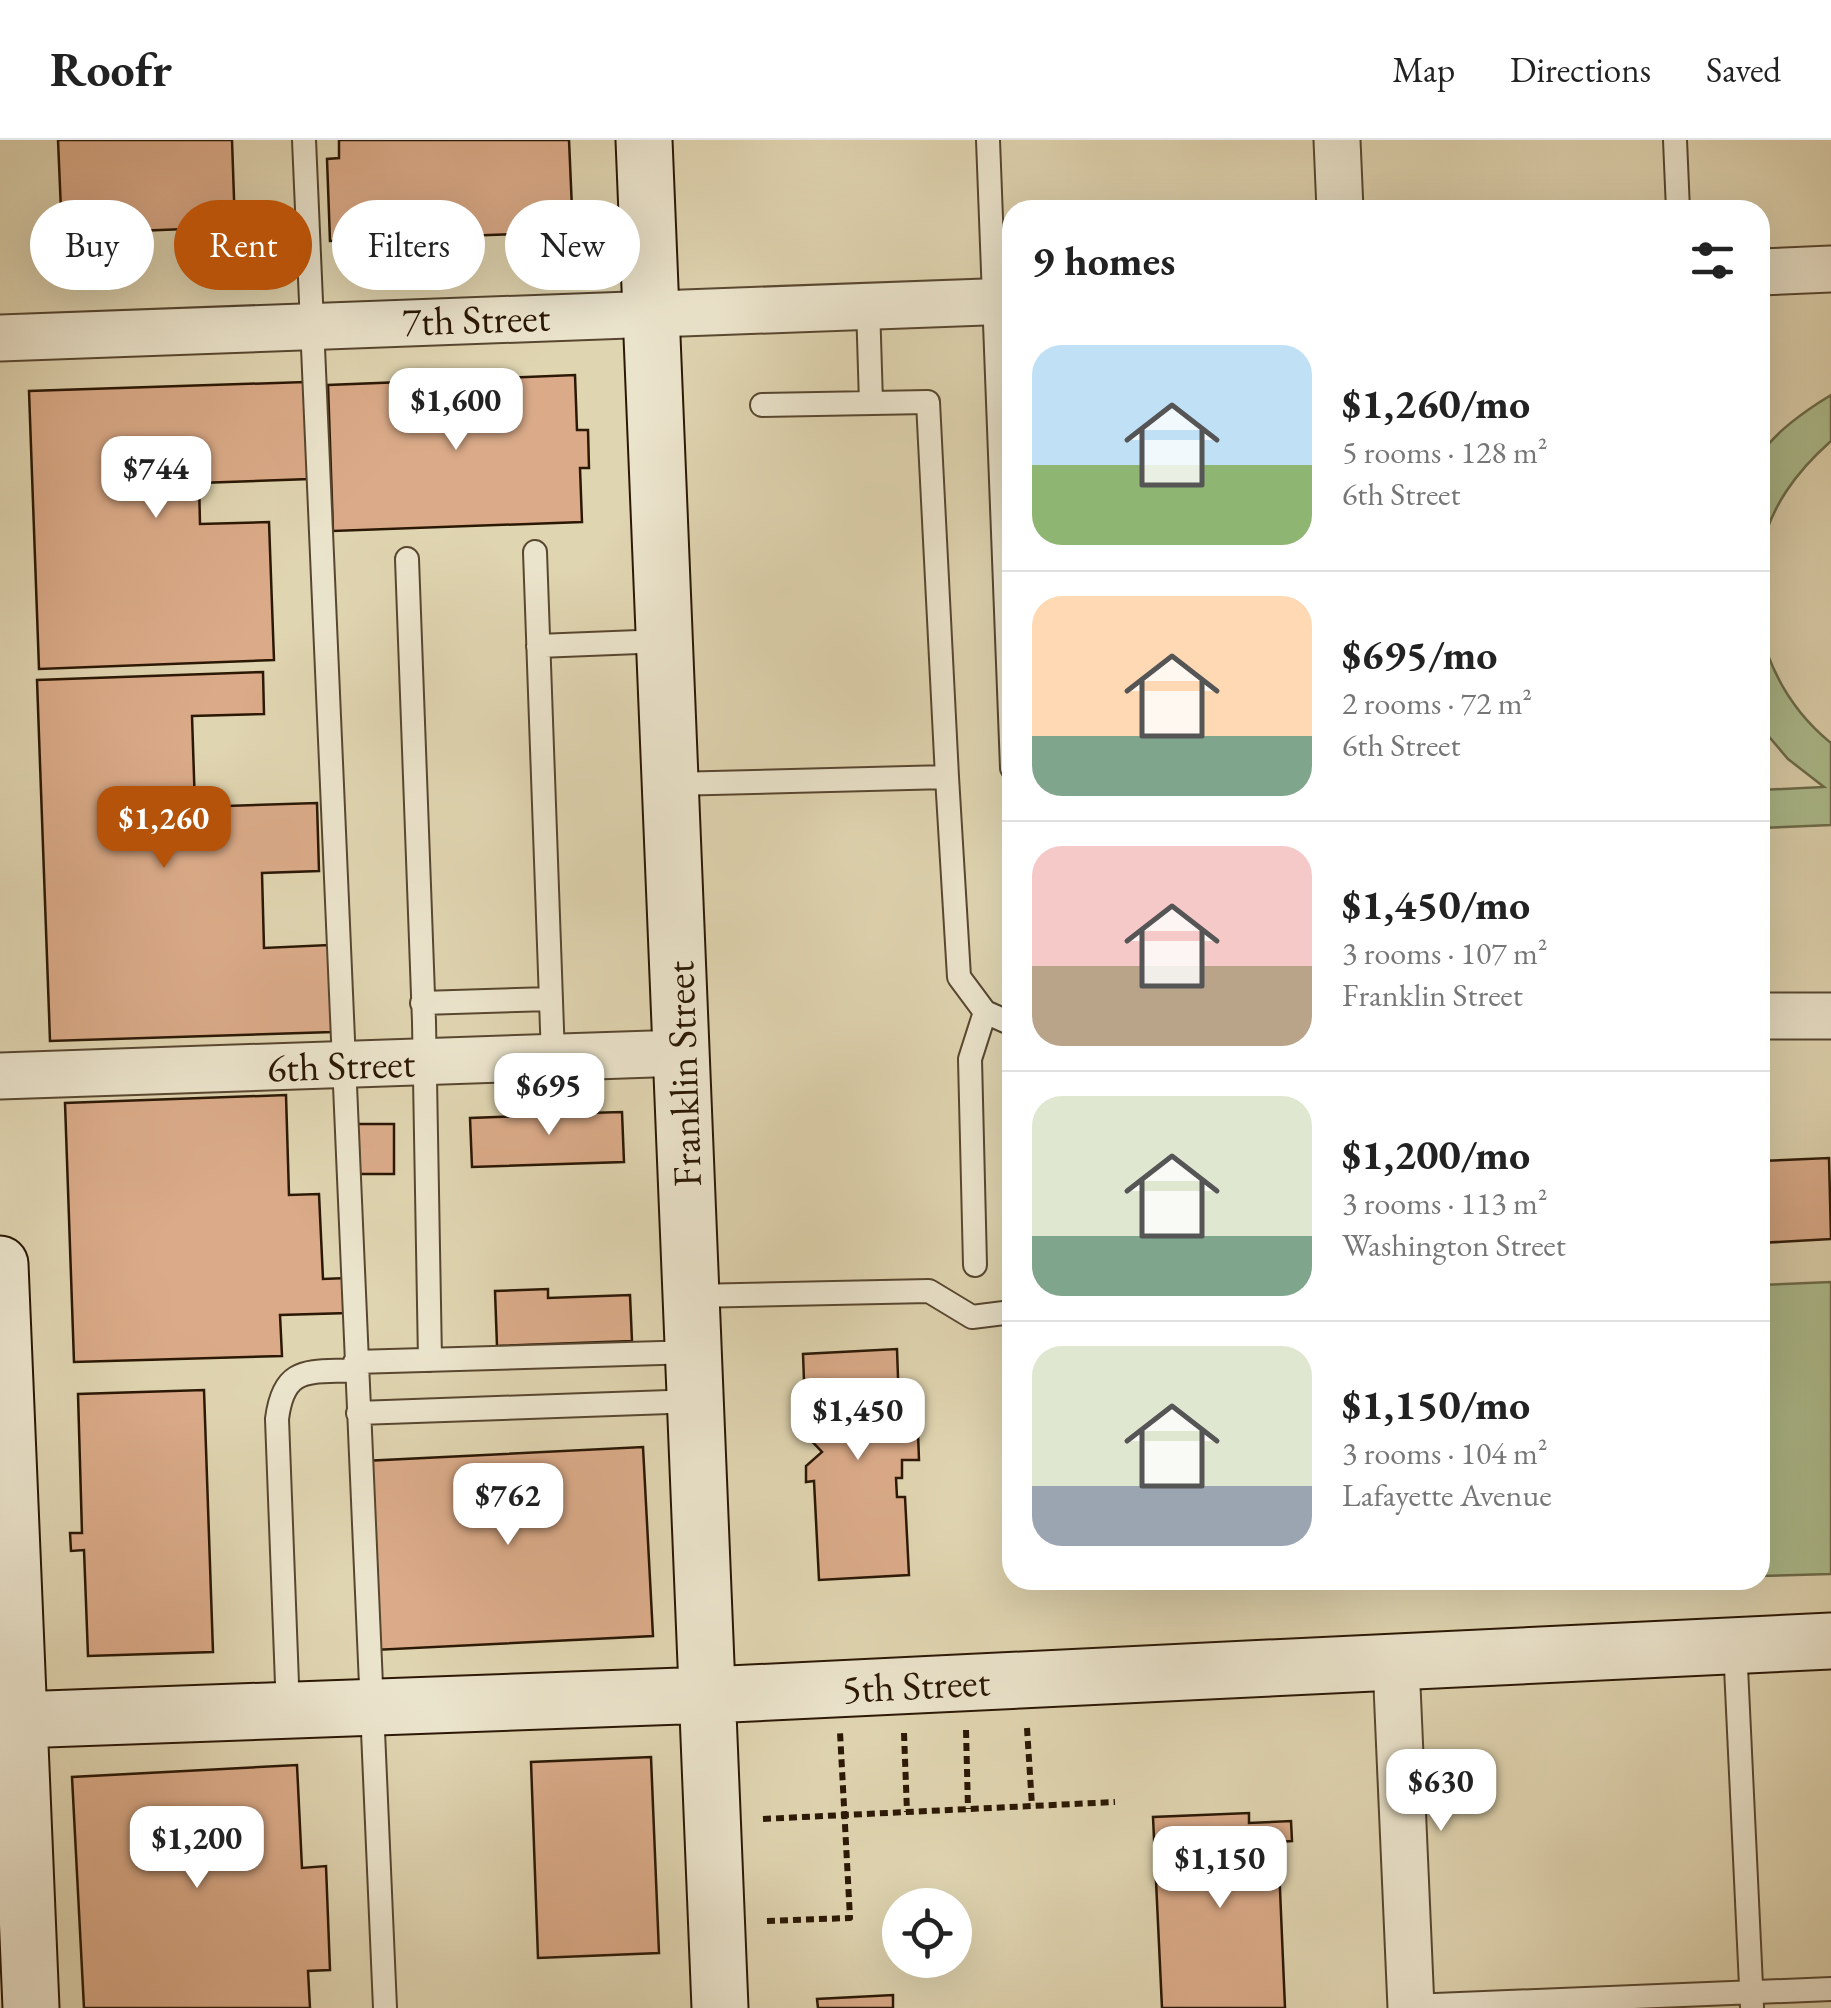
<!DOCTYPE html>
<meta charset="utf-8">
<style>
:root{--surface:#fff;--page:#f6f6f6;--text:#222;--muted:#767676;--line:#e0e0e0;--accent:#b45309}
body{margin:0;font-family:"EB Garamond",serif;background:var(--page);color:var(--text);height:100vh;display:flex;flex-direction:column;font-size:38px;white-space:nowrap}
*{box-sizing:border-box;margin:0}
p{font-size:32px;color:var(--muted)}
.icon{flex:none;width:55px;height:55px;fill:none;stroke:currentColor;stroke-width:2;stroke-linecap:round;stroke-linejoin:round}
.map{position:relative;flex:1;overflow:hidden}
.side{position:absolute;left:1002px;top:60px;width:768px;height:1390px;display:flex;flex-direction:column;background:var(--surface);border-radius:30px;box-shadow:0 10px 40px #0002}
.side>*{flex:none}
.banner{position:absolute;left:30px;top:60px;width:822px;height:90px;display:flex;gap:20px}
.fabs{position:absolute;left:882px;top:1748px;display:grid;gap:20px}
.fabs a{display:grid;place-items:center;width:90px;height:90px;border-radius:50%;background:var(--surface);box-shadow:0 10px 40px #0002;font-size:50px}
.price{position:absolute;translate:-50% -85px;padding:0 22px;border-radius:20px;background:#fff;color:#222;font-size:32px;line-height:65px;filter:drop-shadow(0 2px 5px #0008)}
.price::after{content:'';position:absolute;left:50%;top:60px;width:30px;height:22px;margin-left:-15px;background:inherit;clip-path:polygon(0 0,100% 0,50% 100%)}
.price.selected{background:var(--accent);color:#fff}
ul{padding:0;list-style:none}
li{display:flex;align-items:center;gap:30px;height:250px;padding:0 30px}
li+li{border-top:2px solid var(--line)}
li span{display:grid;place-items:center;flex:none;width:280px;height:200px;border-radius:30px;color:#555}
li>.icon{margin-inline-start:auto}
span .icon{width:120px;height:120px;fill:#fffc;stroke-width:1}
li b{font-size:42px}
h2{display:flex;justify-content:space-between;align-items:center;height:120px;padding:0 30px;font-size:42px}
.tag{padding:0 35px;border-radius:45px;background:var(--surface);box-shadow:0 10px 40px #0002;font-size:35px;line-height:90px}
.tag.selected{background:var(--accent);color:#fff}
header{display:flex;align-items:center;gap:60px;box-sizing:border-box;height:140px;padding:0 50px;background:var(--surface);border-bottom:2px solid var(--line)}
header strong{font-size:48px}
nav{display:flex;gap:55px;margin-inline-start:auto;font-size:35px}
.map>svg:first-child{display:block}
.green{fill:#adbe8f;stroke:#6c6b4a;stroke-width:2.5}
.building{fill:#dbab89;stroke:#2b1805;stroke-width:2.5}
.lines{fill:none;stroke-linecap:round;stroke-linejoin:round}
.lane-casing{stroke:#584730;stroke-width:26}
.street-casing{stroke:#584730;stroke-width:49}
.secondary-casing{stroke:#2b1805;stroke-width:59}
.path{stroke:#2b1805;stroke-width:6;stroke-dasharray:8 5;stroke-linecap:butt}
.lane{stroke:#ebe4cc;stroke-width:22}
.street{stroke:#ebe4cc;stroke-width:45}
.secondary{stroke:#ebe4cc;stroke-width:55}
.labels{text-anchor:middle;stroke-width:8;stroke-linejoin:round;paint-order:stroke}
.street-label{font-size:40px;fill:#2b1805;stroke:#ebe4cc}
</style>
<header>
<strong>Roofr</strong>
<nav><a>Map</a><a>Directions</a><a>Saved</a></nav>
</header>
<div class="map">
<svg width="1831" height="1868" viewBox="0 0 1831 1868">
<rect width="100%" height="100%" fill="#e0d5b1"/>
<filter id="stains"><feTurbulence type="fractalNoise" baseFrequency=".002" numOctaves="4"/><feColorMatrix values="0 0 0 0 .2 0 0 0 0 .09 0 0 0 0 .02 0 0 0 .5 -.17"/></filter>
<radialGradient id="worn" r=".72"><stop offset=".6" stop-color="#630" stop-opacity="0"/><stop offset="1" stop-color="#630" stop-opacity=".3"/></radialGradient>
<!-- green -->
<path class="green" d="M 1831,255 L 1831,301 C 1796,332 1770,367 1760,414 C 1760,397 1756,329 1760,318 C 1769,295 1811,267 1831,255 Z
M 1760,490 C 1772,536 1794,573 1831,603 L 1831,685 L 1760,688 L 1760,650 L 1824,647 L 1788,619 L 1760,586 Z
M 1831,1142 L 1831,1434 L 1760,1436 L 1760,1145 Z"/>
<!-- building -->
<path class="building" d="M 58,0 L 232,0 L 235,87 L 62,94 Z
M 339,0 L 569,0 L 573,92 L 330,101 L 327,19 L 339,18 Z
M 575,235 L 577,290 L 588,290 L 589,328 L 580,328 L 582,382 L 333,391 L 328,245 Z
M 305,242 L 309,339 L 199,343 L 200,384 L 269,382 L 274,520 L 39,529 L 29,251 Z
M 263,532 L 264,574 L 192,576 L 195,667 L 317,663 L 319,731 L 262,733 L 264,808 L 329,805 L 332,892 L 50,901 L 37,540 Z
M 286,955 L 289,1055 L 319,1054 L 323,1139 L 347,1138 L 348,1173 L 280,1175 L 282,1216 L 74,1222 L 65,963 Z
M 586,960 L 587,973 L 622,972 L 624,1022 L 472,1027 L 470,978 L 548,975 L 548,961 Z
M 355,984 L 394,984 L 394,1034 L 355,1034 Z
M 1829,1018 L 1831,1099 L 1760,1103 L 1760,1021 Z
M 548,1149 L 548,1158 L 630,1155 L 632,1201 L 497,1206 L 495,1151 Z
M 897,1209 L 900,1294 L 918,1293 L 919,1320 L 902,1320 L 902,1338 L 896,1338 L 897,1357 L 905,1357 L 909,1435 L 819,1440 L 814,1341 L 806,1342 L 806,1326 L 822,1312 L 806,1295 L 803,1214 Z
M 204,1250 L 213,1512 L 88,1516 L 84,1410 L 71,1411 L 70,1393 L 82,1393 L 78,1254 Z
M 643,1307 L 653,1496 L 374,1510 L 364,1321 Z
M 651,1617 L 659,1813 L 538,1818 L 531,1622 Z
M 297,1625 L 302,1728 L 326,1726 L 330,1830 L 308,1831 L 310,1868 L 84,1868 L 72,1637 Z
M 1249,1673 L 1249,1683 L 1291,1681 L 1292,1701 L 1278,1702 L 1285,1868 L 1162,1868 L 1153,1677 Z
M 893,1855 L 893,1868 L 818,1868 L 817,1859 Z"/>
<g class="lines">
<!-- lane casing -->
<g class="lane-casing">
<path id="lane" d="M 304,0 L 385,1868
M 988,0 L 1012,628
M 1675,0 L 1678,70
M 868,165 L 871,263
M 762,265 L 928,262 L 947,637
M 535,412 L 553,917
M 407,419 L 424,882 L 430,1220
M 538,506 L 664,501
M 671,644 L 947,637 L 959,837 L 985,872 L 1012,884
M 422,863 L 550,859
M 975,1125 L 970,919 L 985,872
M 692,1156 L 929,1151 L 972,1177 L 1012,1172
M 355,1222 L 695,1212
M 358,1273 L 697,1261
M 1735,1506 L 1752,1867
M 288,1570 L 277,1279 C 284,1224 310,1233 356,1230
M 1411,1866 L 1831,1849"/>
</g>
<!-- street casing -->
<g class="street-casing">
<path id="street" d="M 1337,0 L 1340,70
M 1760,132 L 1831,129
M 0,198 L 1012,161
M 1760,876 L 1831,876
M 0,936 L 682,913
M 1396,1523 L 1411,1868"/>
</g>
<!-- secondary casing -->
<g class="secondary-casing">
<path id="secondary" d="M 644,0 L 720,1868
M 0,1124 L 31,1868
M 18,1580 L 709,1555 L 1831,1501"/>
</g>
<!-- path -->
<path class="path" d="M 1027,1588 L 1032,1666
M 966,1590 L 968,1669
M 904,1593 L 907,1672
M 763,1679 L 1115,1662
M 767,1781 L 850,1778 L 840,1592"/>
<!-- lane -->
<use href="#lane" class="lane"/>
<!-- street -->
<use href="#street" class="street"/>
<!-- secondary -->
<use href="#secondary" class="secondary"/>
</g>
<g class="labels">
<!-- street labels -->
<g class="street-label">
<text transform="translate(476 179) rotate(-2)" y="14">7th Street</text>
<text transform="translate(341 925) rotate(-2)" y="14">6th Street</text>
<text transform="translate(683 934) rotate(-92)" y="14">Franklin Street</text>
<text transform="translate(916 1545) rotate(-3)" y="14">5th Street</text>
</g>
</g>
<rect width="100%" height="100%" filter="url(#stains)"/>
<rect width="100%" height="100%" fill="url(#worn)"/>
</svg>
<div class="fabs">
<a><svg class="icon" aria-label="locate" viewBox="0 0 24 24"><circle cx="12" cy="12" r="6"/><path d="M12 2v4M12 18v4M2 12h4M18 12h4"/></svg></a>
</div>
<b class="price" style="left:456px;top:313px">$1,600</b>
<b class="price" style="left:156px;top:381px">$744</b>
<b class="price selected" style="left:164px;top:731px">$1,260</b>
<b class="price" style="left:549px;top:998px">$695</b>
<b class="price" style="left:858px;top:1323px">$1,450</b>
<b class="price" style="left:508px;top:1408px">$762</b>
<b class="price" style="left:1441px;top:1694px">$630</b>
<b class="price" style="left:197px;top:1751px">$1,200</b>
<b class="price" style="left:1220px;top:1771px">$1,150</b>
<div class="banner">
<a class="tag">Buy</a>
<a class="tag selected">Rent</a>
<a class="tag">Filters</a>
<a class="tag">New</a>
</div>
<section class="side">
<h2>9 homes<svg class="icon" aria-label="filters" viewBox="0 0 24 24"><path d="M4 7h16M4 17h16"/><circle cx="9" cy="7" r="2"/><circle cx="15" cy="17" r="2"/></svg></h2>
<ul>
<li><span style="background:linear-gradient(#bfe0f5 60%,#8fb573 0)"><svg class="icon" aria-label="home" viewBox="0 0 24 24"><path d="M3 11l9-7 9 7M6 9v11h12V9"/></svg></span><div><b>$1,260/mo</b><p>5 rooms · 128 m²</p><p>6th Street</p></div></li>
<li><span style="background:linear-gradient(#ffd9b3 70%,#7fa58c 0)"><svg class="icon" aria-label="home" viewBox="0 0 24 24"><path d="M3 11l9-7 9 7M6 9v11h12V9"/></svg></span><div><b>$695/mo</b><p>2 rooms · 72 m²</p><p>6th Street</p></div></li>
<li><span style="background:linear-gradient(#f6c9c9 60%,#b9a48a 0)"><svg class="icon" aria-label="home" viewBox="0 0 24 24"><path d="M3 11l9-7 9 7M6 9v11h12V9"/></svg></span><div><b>$1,450/mo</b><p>3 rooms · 107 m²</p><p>Franklin Street</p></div></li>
<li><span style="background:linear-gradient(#dfe7d0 70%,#7fa58c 0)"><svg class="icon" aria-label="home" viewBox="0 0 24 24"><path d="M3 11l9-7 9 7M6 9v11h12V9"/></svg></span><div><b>$1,200/mo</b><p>3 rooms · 113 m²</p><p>Washington Street</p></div></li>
<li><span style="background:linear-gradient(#dfe7d0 70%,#9aa5b1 0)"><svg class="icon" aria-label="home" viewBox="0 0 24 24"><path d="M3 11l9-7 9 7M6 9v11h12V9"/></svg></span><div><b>$1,150/mo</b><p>3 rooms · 104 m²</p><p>Lafayette Avenue</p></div></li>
</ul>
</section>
</div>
